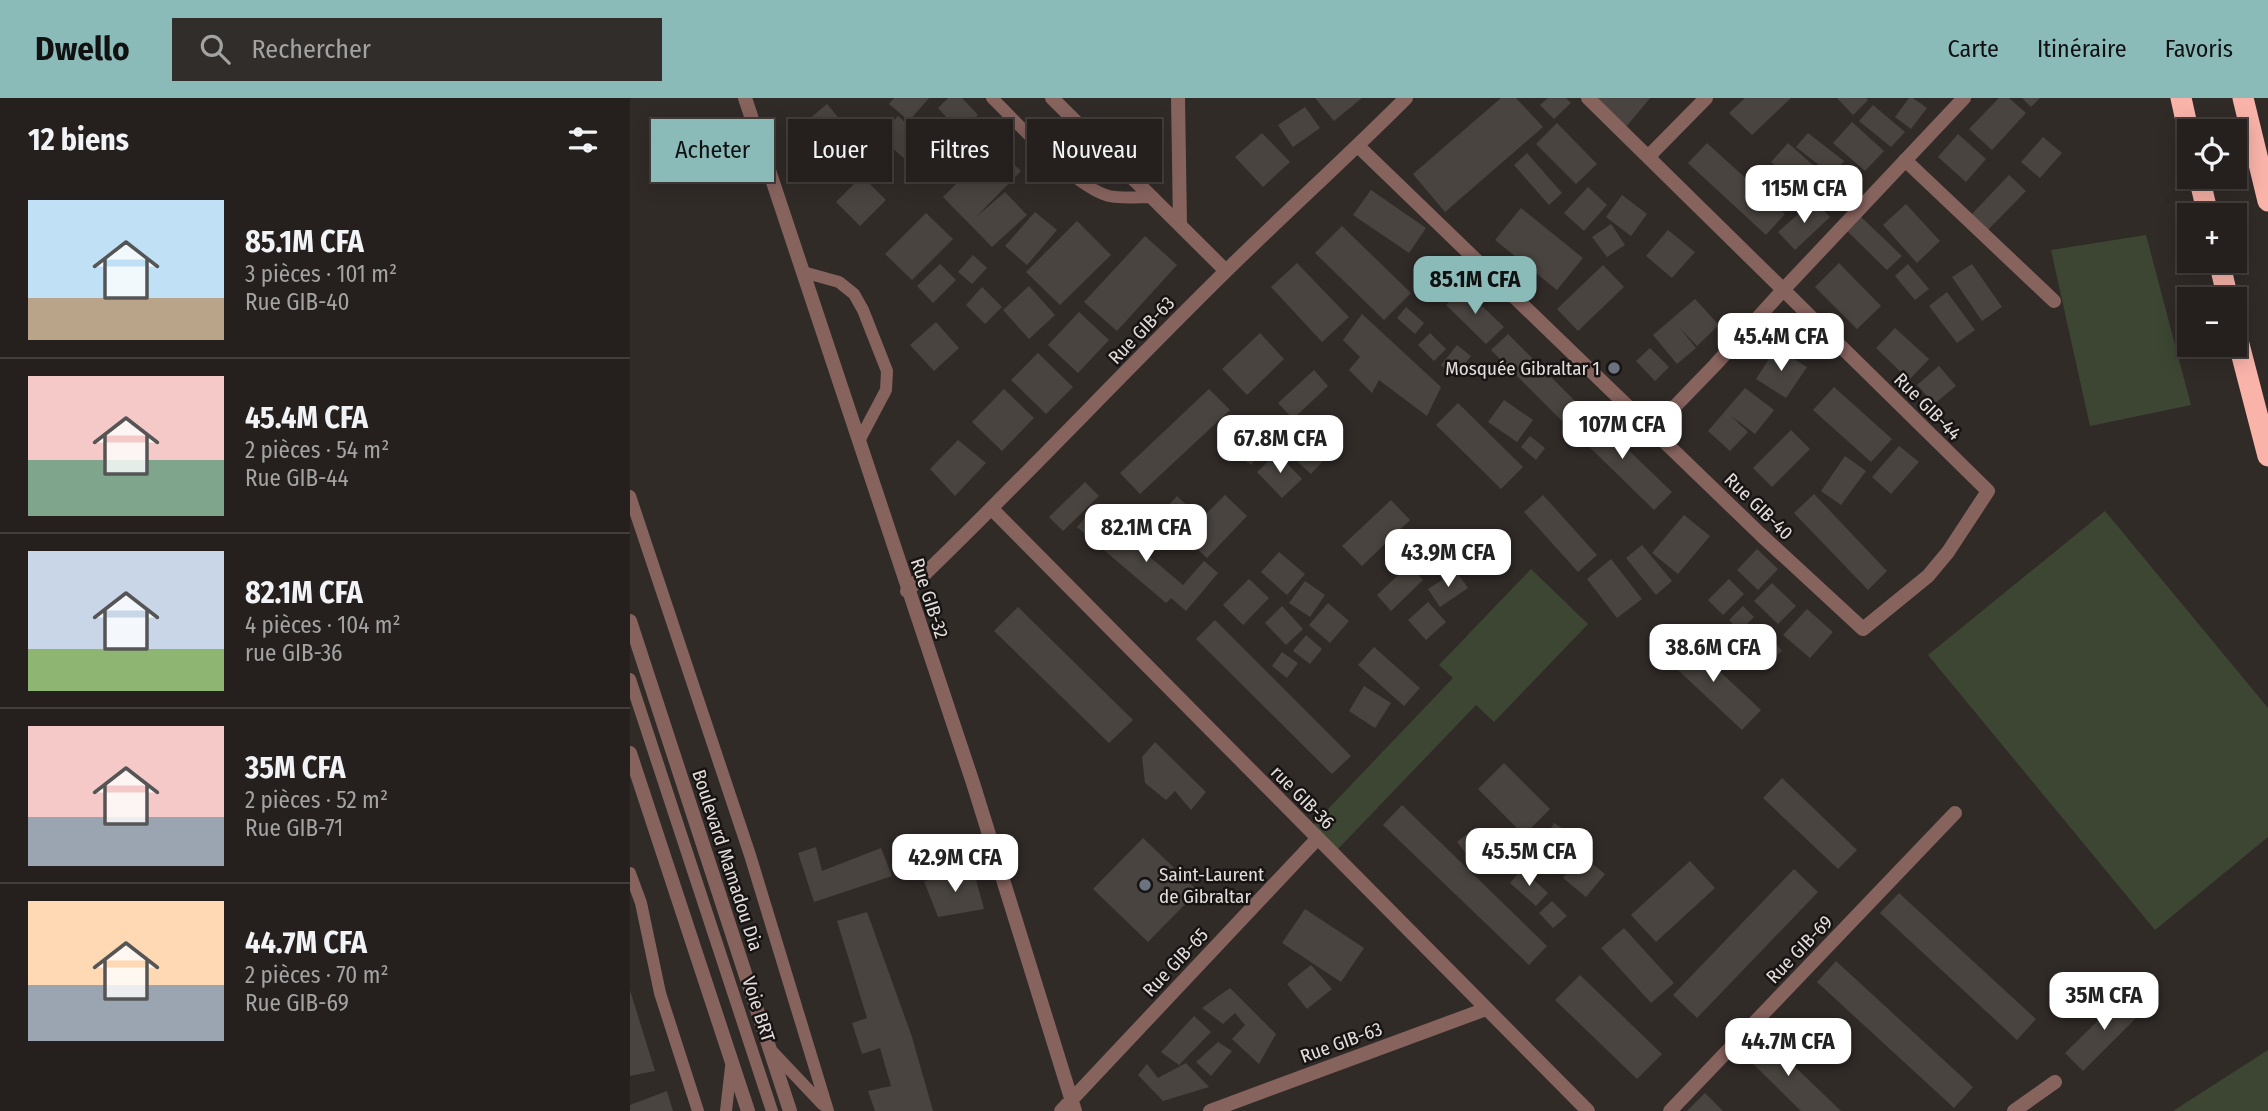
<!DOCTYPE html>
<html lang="fr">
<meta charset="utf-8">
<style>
:root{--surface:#25201e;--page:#312d2b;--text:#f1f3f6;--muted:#a3a3a4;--line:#423e3c;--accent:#8bbbb9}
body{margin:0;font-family:"Fira Sans Condensed",sans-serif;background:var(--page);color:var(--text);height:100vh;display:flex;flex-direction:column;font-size:26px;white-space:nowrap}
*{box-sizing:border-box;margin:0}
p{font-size:23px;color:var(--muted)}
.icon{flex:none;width:38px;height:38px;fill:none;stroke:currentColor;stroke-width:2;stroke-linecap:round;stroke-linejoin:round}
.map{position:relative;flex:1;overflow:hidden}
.panel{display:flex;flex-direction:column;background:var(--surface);width:630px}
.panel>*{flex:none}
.hud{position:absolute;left:21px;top:21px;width:665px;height:63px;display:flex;gap:14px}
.tools{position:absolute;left:1547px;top:21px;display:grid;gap:14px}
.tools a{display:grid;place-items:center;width:70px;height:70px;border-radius:0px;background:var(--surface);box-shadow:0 4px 18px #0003,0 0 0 2px var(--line);font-size:35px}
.price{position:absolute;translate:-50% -60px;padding:0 16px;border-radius:14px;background:#fff;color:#222;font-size:23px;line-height:46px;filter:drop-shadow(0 2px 4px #0008)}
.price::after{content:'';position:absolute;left:50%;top:42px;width:21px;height:16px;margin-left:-10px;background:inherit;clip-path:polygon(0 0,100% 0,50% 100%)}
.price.selected{background:var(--accent);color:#111}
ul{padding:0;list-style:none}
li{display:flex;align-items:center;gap:21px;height:175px;padding:0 28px}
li+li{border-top:2px solid var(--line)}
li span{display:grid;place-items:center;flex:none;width:196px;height:140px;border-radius:0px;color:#555}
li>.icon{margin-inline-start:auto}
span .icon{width:84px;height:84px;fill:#fffc;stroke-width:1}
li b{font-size:30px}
h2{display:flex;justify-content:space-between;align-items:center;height:84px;padding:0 28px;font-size:30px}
.chip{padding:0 24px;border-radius:0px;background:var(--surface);box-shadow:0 4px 18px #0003,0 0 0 2px var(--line);font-size:24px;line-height:63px}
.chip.selected{background:var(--accent);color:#111}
header{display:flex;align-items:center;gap:42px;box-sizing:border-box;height:98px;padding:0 35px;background:var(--accent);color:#111}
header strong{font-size:33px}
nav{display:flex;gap:38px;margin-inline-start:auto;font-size:24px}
.search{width:490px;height:63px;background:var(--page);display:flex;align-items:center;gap:18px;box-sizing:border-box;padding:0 24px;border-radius:0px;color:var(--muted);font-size:26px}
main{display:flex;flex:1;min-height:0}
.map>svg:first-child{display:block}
.green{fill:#3d4633}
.building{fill:#49443f}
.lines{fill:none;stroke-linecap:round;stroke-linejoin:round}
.service{stroke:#87635e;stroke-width:12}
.minor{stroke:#87635e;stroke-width:14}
.tertiary{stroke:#87635e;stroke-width:14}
.motorway{stroke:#f9b3a9;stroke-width:21}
.worship-dot{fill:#6b7280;stroke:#171413;stroke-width:2.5}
.labels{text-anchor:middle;stroke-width:5;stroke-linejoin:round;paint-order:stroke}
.street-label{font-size:19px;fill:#e3dedc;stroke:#171413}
.poi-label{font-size:19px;fill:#e3dedc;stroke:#171413;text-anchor:end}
</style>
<header>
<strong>Dwello</strong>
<div class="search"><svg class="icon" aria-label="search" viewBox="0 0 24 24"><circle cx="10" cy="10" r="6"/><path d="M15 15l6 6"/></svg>Rechercher</div>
<nav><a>Carte</a><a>Itinéraire</a><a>Favoris</a></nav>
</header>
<main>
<section class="panel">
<h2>12 biens<svg class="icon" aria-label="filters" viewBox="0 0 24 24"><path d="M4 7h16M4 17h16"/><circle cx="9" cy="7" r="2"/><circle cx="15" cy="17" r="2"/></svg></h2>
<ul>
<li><span style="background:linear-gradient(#bfe0f5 70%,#b9a48a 0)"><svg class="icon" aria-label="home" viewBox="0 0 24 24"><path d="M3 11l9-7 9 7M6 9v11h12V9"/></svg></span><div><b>85.1M CFA</b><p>3 pièces · 101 m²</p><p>Rue GIB-40</p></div></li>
<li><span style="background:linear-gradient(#f6c9c9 60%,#7fa58c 0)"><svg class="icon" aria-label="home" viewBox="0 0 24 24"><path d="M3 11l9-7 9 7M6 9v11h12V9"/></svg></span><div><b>45.4M CFA</b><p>2 pièces · 54 m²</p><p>Rue GIB-44</p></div></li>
<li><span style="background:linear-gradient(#c9d6e8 70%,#8fb573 0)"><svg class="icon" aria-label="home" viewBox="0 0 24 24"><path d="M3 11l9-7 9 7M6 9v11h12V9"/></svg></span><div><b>82.1M CFA</b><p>4 pièces · 104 m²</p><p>rue GIB-36</p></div></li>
<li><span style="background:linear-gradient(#f6c9c9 65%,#9aa5b1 0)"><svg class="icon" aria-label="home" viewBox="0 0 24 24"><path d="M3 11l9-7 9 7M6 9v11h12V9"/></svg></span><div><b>35M CFA</b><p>2 pièces · 52 m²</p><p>Rue GIB-71</p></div></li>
<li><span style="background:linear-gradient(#ffd9b3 60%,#9aa5b1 0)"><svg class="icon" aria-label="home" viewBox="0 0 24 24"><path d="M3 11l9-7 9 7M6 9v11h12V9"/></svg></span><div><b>44.7M CFA</b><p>2 pièces · 70 m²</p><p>Rue GIB-69</p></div></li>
</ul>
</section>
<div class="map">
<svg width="1638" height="1013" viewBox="0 0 1638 1013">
<rect width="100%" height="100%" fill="#312b28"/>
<!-- green -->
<path class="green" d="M 1516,137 L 1561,307 L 1460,328 L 1421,152 Z
M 1475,413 L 1638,610 L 1638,739 L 1525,832 L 1298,557 Z
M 901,471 L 958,526 L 864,624 L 846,607 L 706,753 L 681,729 L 823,580 L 809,567 Z
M 1638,952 L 1638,1013 L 1543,1013 Z"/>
<!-- building -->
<path class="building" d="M 264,0 L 299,0 L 279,23 L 259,6 Z
M 318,0 L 332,0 L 348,17 L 330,34 L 308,10 Z
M 685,0 L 732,0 L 704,23 Z
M 871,0 L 886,0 L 913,29 L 815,114 L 783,76 Z
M 918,0 L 936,0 L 941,5 L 924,21 L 910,7 Z
M 960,0 L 1020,0 L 996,29 Z
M 1115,0 L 1161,0 L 1122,37 L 1099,15 Z
M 1207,0 L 1236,0 L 1238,2 L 1223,17 Z
M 1279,0 L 1283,0 L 1297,10 L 1281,31 L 1265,19 Z
M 1369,0 L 1379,0 L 1396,15 L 1362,52 L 1339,31 Z
M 1392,0 L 1410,0 L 1401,9 Z
M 197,6 L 218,31 L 187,57 L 166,32 Z
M 1243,7 L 1275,34 L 1261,49 L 1229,23 Z
M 675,9 L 690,30 L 663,49 L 648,27 Z
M 268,18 L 306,52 L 287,72 L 250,39 Z
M 1222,24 L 1254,53 L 1235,73 L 1203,45 Z
M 927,25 L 967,66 L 946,86 L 906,46 Z
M 632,35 L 660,64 L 633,89 L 605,59 Z
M 1178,35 L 1214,63 L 1203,78 L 1166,49 Z
M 216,36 L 238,54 L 212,85 L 190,67 Z
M 1328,36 L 1356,61 L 1336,84 L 1308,59 Z
M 1413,39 L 1432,55 L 1410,80 L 1391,64 Z
M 1077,45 L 1155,116 L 1136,137 L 1058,65 Z
M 1158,45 L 1193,76 L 1176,95 L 1141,64 Z
M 364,48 L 391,73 L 345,120 L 375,94 L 397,117 L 362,149 L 313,99 Z
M 897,55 L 932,95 L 919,107 L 884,67 Z
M 1379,77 L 1396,93 L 1356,134 L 1340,118 Z
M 232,78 L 256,102 L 230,128 L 206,104 Z
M 958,89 L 977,107 L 954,133 L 934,115 Z
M 741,92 L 796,130 L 779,155 L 723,117 Z
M 992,97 L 1017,116 L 1001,138 L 976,119 Z
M 1184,102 L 1200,119 L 1165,152 L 1148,134 Z
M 1276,106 L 1310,143 L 1287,165 L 1253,127 Z
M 891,110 L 953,160 L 927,192 L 865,142 Z
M 405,114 L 427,132 L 397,167 L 375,148 Z
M 296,115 L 323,141 L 282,182 L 255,156 Z
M 1230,118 L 1272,158 L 1257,172 L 1216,132 Z
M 447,123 L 481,157 L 430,207 L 396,174 Z
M 981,126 L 995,147 L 977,159 L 962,139 Z
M 712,128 L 781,195 L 754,222 L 685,155 Z
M 1038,132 L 1065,154 L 1042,180 L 1016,158 Z
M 515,138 L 547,167 L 487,233 L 454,204 Z
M 343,157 L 357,170 L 342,186 L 328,174 Z
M 667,165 L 719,219 L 692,244 L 641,189 Z
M 1209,165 L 1251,208 L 1227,231 L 1185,189 Z
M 310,166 L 326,182 L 303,205 L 287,188 Z
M 1278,166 L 1299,191 L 1285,202 L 1265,178 Z
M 1342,166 L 1372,209 L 1352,223 L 1322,179 Z
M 973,167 L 994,189 L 948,233 L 927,211 Z
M 399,188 L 425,217 L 399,241 L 373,212 Z
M 352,189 L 372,209 L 355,226 L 336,207 Z
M 833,190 L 874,229 L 856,246 L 816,207 Z
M 1317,194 L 1345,232 L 1327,245 L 1299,208 Z
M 1065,201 L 1089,227 L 1067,248 L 1049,229 L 1066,250 L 1047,266 L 1023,237 Z
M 776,209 L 794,225 L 785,236 L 767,220 Z
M 449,214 L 479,242 L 448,275 L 418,247 Z
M 732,216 L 811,289 L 797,318 L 749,282 L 742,295 L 719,272 L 730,259 L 713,242 Z
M 306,224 L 329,250 L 304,273 L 280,247 Z
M 1265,230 L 1299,261 L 1279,282 L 1246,250 Z
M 630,235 L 654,261 L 617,297 L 592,271 Z
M 800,235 L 816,251 L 804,263 L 788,247 Z
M 878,236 L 951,309 L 934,325 L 861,252 Z
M 827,247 L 841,258 L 825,278 L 811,267 Z
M 1020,250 L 1039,269 L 1025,283 L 1006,263 Z
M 1146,250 L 1177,269 L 1156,300 L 1126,281 Z
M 408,255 L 443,289 L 416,316 L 381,282 Z
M 1309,268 L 1326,288 L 1304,306 L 1287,287 Z
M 684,272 L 698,288 L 663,321 L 648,305 Z
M 1204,289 L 1262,341 L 1241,364 L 1183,312 Z
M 1115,290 L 1144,312 L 1125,336 L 1100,317 L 1118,334 L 1100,353 L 1078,333 Z
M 374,291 L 404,320 L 372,353 L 342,324 Z
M 579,291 L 600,312 L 510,396 L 490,375 Z
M 874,302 L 903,322 L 887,344 L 858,324 Z
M 828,305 L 893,369 L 871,391 L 806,327 Z
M 959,314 L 1042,394 L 1024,412 L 942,332 Z
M 628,317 L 648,333 L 621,367 L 600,351 Z
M 669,325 L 701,354 L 681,376 L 649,347 Z
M 1161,332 L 1180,351 L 1142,389 L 1123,370 Z
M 900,338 L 915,350 L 906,362 L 891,349 Z
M 328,342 L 356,365 L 325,398 L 300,371 Z
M 1269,348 L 1289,364 L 1261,396 L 1242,379 Z
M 647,355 L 672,381 L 652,400 L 627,374 Z
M 1215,358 L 1236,373 L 1211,407 L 1191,393 Z
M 455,384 L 469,398 L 433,433 L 419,419 Z
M 1184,396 L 1257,473 L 1238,492 L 1164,415 Z
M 595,397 L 617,418 L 577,460 L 530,416 L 547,398 L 571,421 Z
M 913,397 L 967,457 L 948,474 L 894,414 Z
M 761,402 L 780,422 L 732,468 L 712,448 Z
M 463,411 L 553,487 L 574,463 L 588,475 L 556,513 L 541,500 L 536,505 L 447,429 Z
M 1054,417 L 1080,438 L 1048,476 L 1022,455 Z
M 1012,447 L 1042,483 L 1026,497 L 996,460 Z
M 1127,451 L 1148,471 L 1128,492 L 1107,472 Z
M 649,454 L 675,476 L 657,497 L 631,474 Z
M 981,461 L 1012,501 L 987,520 L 957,481 Z
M 779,467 L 793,482 L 761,513 L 747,497 Z
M 826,473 L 838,490 L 810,509 L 798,491 Z
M 619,481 L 639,500 L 613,527 L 593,507 Z
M 1099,481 L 1114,496 L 1093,517 L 1078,502 Z
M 675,483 L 695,497 L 680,519 L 659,505 Z
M 1142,485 L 1166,508 L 1148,526 L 1124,503 Z
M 798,504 L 816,524 L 796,542 L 778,522 Z
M 698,505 L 719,523 L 700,545 L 679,527 Z
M 652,508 L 673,531 L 656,547 L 635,525 Z
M 1113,508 L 1124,519 L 1110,533 L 1099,522 Z
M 388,509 L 503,622 L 479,645 L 364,533 Z
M 1177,511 L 1203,534 L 1180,560 L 1153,537 Z
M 585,522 L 721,658 L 702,676 L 566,541 Z
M 1135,532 L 1152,553 L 1134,567 L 1117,546 Z
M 676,537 L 692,551 L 680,566 L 663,553 Z
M 1053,539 L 1131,612 L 1112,632 L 1034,559 Z
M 744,549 L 790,590 L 774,608 L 728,567 Z
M 652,554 L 668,565 L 657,580 L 642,568 Z
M 734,588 L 761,605 L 745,630 L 719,613 Z
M 525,644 L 576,694 L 561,712 L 545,693 L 536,702 L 515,685 L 512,659 Z
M 874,665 L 920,711 L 894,737 L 848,691 Z
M 1152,680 L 1227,752 L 1208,771 L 1133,700 Z
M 772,707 L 917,848 L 899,867 L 753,727 Z
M 924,725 L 949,740 L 931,768 L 907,753 Z
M 846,729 L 865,754 L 846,769 L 827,744 Z
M 513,740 L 568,793 L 518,844 L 463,791 Z
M 186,749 L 192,773 L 251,750 L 262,778 L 184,804 L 168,755 Z
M 951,757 L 975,776 L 956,799 L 933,780 Z
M 1060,763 L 1085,790 L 1026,844 L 1001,817 Z
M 343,771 L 354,811 L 308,819 L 294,783 Z
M 892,771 L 918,795 L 906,808 L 880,785 Z
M 1164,771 L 1188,794 L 1067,920 L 1043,897 Z
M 1269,795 L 1406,921 L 1387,942 L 1250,815 Z
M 922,803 L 937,818 L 923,830 L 909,815 Z
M 675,811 L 734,850 L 711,884 L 652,845 Z
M 237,814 L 282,939 L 303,1013 L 245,1013 L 238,993 L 261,988 L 250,950 L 232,956 L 222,925 L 237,920 L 207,823 Z
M 994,830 L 1044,885 L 1021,905 L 971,850 Z
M 1206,863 L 1343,989 L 1324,1010 L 1187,884 Z
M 681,867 L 702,891 L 677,911 L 657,886 Z
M 950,877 L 1032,956 L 1007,981 L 925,902 Z
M 600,890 L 646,936 L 629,966 L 602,941 L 615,927 L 605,915 L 593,926 L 572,910 Z
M 0,892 L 25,973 L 0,978 Z
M 1496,895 L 1514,912 L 1453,973 L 1435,955 Z
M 564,918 L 581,934 L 549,967 L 531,954 Z
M 1133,938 L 1211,1013 L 1171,1013 L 1114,957 Z
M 588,944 L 602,953 L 581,978 L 566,964 Z
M 556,965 L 579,989 L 533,1003 L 508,977 L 517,966 L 528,980 Z
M 37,993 L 43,1013 L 0,1013 L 0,1007 Z
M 1075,995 L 1093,1013 L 1057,1013 Z"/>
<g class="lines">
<!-- service -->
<path class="service" d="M 362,0 C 390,27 443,88 479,98 C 493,101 509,99 523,99
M 173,174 L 209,184 L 224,196 L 233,212 L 257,273 L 256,292 L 229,343
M 0,398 L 120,757 L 198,1013
M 0,581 L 142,1013
M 0,775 L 11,805 L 30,895 L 68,1013
M 140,951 L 193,1007
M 96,1013 L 101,969"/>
<!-- minor -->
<path class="minor" d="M 115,0 L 343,685 L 445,1013
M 422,0 L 596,173
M 548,0 L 550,127
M 728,48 L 1130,436 L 1233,531 L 1298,478 L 1318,454 L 1358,393 L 958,0
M 1018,59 L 1076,0
M 1275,62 L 1424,203
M 1023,331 L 1085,267 L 1153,192 L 1334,0
M 363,412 L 958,1013
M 277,493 C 386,389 488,279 596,173 C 655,115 717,59 776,0
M 431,1013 L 687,741
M 580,1013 L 856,911
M 1040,1013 L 1325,715
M 1384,1013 L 1425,984"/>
<!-- tertiary -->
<path class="tertiary" d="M 0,523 L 160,1013
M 0,655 L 118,1013"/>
<!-- motorway -->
<path class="motorway" d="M 1551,0 L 1559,36
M 1613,0 L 1638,103
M 1569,79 L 1578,117
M 1589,163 L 1598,201
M 1605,231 L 1638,358"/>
</g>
<!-- markers -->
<g class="worship-dot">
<circle cx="984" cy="270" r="7"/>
<circle cx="515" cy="787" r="7"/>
</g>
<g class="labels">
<!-- street labels -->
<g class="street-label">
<text transform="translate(511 232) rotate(-46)" y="7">Rue GIB-63</text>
<text transform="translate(1298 308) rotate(45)" y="7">Rue GIB-44</text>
<text transform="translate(1129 408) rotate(44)" y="7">Rue GIB-40</text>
<text transform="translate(300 500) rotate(72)" y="7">Rue GIB-32</text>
<text transform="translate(673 699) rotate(45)" y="7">rue GIB-36</text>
<text transform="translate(98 762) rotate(72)" y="7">Boulevard Mamadou Dia</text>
<text transform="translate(1169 851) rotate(-46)" y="7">Rue GIB-69</text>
<text transform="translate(545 864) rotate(-47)" y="7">Rue GIB-65</text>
<text transform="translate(129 911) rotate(72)" y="7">Voie BRT</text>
<text transform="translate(711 944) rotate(-20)" y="7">Rue GIB-63</text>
</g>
<!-- poi labels -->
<g class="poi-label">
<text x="970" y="277">Mosquée Gibraltar 1</text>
<text x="529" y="783" text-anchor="start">Saint-Laurent<tspan x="529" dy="22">de Gibraltar</tspan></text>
</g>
</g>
</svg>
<div class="tools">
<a><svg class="icon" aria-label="locate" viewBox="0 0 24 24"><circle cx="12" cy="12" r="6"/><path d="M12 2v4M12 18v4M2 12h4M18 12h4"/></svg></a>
<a>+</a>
<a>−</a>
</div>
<b class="price" style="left:1174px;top:127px">115M CFA</b>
<b class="price selected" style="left:845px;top:218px">85.1M CFA</b>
<b class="price" style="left:1151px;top:275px">45.4M CFA</b>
<b class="price" style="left:992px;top:363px">107M CFA</b>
<b class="price" style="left:650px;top:377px">67.8M CFA</b>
<b class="price" style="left:516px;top:466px">82.1M CFA</b>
<b class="price" style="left:818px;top:491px">43.9M CFA</b>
<b class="price" style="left:1083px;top:586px">38.6M CFA</b>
<b class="price" style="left:899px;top:790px">45.5M CFA</b>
<b class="price" style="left:325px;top:796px">42.9M CFA</b>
<b class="price" style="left:1474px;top:934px">35M CFA</b>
<b class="price" style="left:1158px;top:980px">44.7M CFA</b>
<div class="hud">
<a class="chip selected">Acheter</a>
<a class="chip">Louer</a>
<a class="chip">Filtres</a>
<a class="chip">Nouveau</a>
</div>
</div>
</main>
